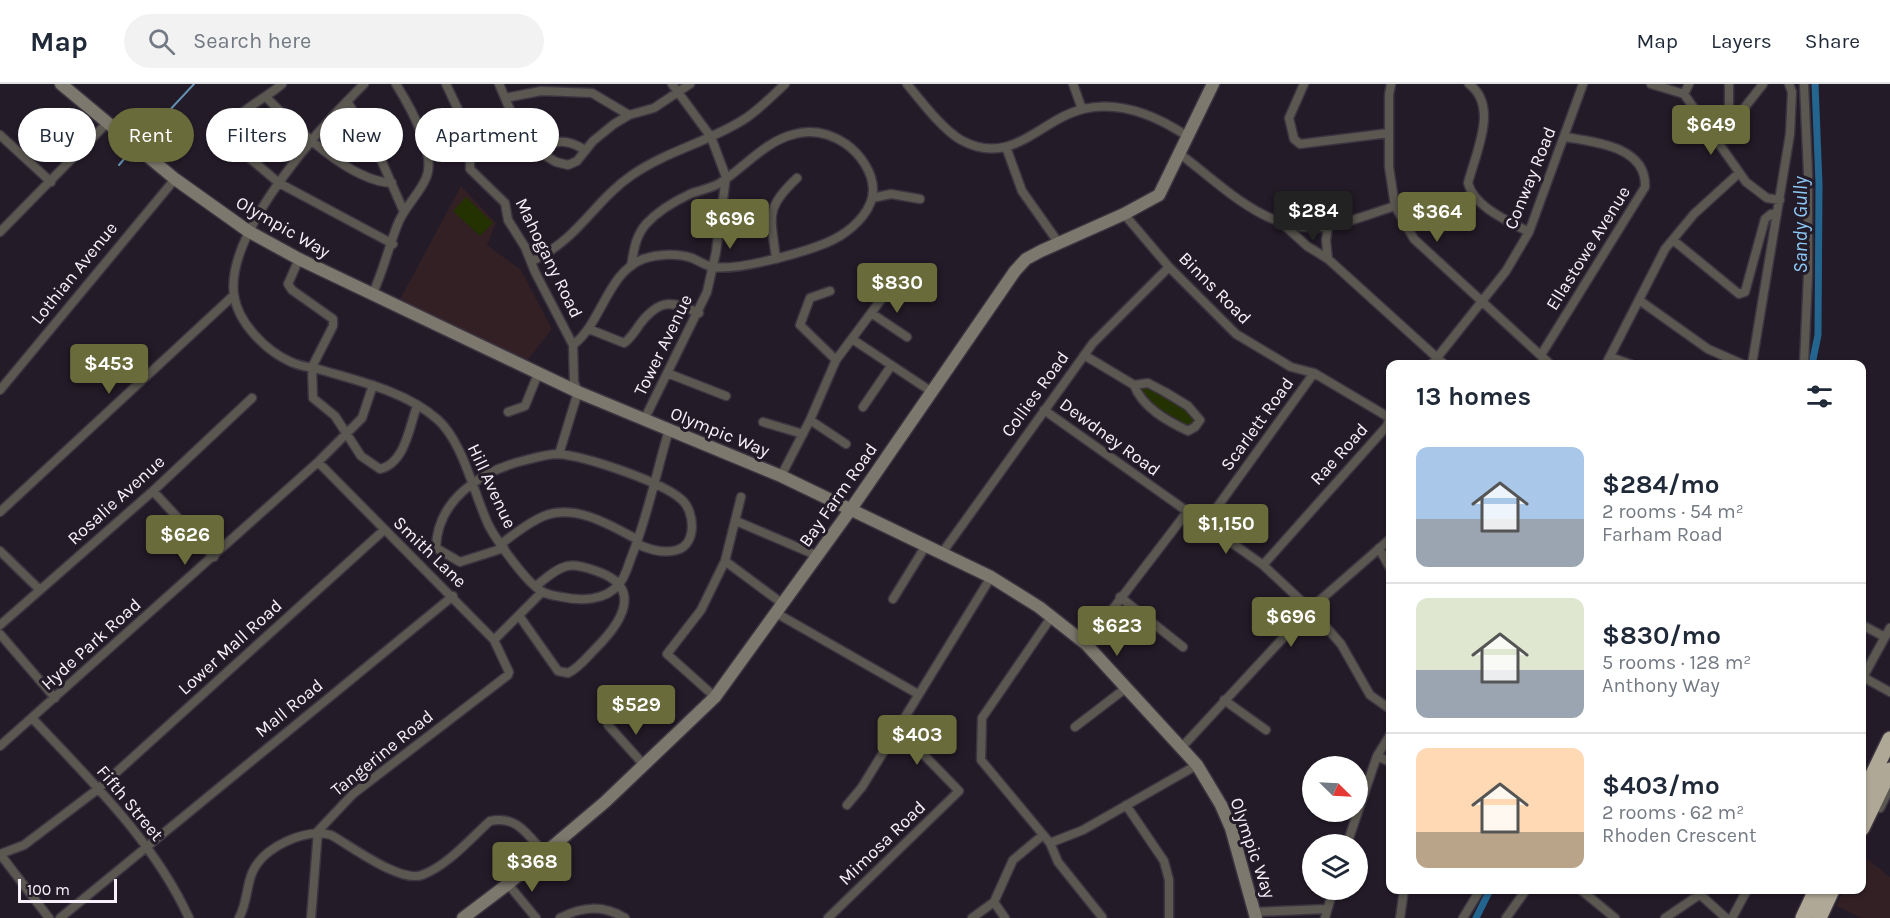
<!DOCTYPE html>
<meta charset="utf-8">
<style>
:root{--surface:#fff;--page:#f2f2f3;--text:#1f2937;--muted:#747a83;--line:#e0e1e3;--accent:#6a6b3a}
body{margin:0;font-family:Karla,sans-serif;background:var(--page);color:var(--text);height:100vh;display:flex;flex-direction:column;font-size:22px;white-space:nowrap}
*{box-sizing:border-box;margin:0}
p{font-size:20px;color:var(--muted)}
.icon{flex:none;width:33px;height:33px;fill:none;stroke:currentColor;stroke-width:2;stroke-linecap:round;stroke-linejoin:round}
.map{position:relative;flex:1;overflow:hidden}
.sheet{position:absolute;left:1386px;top:276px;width:480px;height:534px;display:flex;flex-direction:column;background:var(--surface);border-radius:12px;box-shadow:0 2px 4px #0004}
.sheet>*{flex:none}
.guide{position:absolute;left:18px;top:24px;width:570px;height:54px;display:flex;gap:12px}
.needle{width:39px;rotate:114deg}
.controls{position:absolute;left:1302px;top:672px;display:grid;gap:12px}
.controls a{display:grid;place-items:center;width:66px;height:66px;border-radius:50%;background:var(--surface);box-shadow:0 2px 4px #0004;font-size:30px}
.scale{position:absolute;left:18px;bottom:15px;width:99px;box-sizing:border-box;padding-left:6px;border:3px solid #f7f1fb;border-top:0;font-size:16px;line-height:21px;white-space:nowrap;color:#f7f1fb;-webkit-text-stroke:4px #231b28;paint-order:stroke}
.price{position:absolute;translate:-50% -51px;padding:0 14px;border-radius:6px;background:var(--accent);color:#fff;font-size:20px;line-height:39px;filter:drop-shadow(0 2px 3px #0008)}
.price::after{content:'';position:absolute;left:50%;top:36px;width:18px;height:14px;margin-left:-9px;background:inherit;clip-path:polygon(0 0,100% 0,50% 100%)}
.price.on{background:#222;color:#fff}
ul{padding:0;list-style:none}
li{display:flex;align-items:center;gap:18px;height:150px;padding:0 30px}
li+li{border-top:2px solid var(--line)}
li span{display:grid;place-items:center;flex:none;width:168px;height:120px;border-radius:12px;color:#555}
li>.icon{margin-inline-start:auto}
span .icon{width:72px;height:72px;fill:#fffc;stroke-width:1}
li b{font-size:26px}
h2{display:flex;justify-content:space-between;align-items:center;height:72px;padding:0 30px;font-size:26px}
.tag{padding:0 21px;border-radius:27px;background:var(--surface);box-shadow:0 2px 4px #0004;font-size:21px;line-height:54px}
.tag.on{background:var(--accent);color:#fff}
header{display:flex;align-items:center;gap:36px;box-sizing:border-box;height:84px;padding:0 30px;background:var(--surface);border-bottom:2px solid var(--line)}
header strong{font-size:28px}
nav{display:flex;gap:33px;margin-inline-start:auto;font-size:21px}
.search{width:420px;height:54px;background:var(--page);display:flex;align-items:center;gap:15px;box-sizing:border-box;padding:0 21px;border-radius:33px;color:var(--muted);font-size:22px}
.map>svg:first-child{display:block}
.education{fill:#322025}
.green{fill:#243100}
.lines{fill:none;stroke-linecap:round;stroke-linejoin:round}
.stream{stroke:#638fb0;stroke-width:2}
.canal{stroke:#246590;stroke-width:7}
.street-casing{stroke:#3c3541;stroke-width:11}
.secondary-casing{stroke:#3c3541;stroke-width:15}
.highway-casing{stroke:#3c3541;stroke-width:18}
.street{stroke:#5b5851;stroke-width:8}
.secondary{stroke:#7d786d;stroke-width:12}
.highway{stroke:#b0a896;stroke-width:15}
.labels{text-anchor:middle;stroke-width:6;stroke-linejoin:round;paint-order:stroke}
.street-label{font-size:18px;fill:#f7f1fb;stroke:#231b28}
.water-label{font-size:20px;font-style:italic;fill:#8cc8f5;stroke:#231b28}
</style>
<header>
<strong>Map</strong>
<div class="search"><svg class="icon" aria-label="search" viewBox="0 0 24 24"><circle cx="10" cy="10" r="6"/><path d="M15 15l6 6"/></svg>Search here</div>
<nav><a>Map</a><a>Layers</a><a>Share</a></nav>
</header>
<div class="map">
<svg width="1890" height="834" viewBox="0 0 1890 834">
<rect width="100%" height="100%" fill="#231b28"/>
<!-- education -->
<path class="education" d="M 461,102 L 496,139 L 487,161 L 521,186 L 552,245 L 525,279 L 398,219 Z
M 1862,771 L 1890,793 L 1890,834 L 1861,834 L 1836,822 L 1844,806 L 1862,806 Z"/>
<!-- green -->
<path class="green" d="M 466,113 L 493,139 L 480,152 L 453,127 Z
M 1145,302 L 1193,329 L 1196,333 L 1194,339 L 1187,341 L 1147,318 L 1139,305 Z"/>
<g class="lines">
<!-- stream -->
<path class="stream" d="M 140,58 L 194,0
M 119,81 L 131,67"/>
<!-- canal -->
<path class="canal" d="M 1812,280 L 1818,251 L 1819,100 L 1815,0
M 1476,834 L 1490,806"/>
<!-- street casing -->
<g class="street-casing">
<path id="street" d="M 282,0 C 267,14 225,33 226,54 L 279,99 L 393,160
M 364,0 C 322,41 225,148 234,211 C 238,239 266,267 291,278 C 299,282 309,283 318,285 C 358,297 405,307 437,335 C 463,357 474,411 489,442 C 497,457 528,501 543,508 C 548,511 556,512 562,513 C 580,517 606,517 619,500 C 625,494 628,482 631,474 C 648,432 656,389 669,346
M 446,0 L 470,51 L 470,85 L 505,119 L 508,136 L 525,163 L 535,188 L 573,261 L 574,298 L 578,308 L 559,370
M 499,0 L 517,42 L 536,66 L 556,78 L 568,81 L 577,77 L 593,57 L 614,40 L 629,31 L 654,24 L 690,0
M 907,0 C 920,16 943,46 961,56 C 1012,84 1039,36 1083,25 C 1120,16 1157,32 1187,52
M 1073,0 L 1082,25
M 1304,0 L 1289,34 L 1294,55 L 1300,60 L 1389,49
M 1391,0 L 1389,11 L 1389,83 L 1395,122 L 1414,155 L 1550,280
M 1469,0 C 1499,22 1476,68 1468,99 C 1474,123 1508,137 1529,148
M 1651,0 L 1684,10 L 1746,98 L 1767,114 L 1780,116
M 1729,0 L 1729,22 L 1734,37
M 1684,10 L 1689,0
M 267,14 C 296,44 349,97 392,99
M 505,14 L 541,7 L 592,9 L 629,31
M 347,17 L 379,71 L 404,128
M 0,51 L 51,98
M 1715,54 L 1734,37 L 1763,0
M 1006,63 L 1022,107 L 1058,158
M 536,66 C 555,56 566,54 585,66
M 1180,70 C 1223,102 1270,153 1328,142 C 1351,138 1373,129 1395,122
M 872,114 L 891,110 L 920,115
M 1124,130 L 1169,183 L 1236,250 L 1291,283 L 1314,289 L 1390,334
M 1285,142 L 1307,162 L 1328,175 L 1444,280
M 1328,143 L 1326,156 L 1328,175
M 0,148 L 107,39
M 1673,156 L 1739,210 L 1745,208 L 1765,135 L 1771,130 L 1777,130
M 299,175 L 288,200 L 292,206 L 333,235 L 333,242 L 312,283 L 313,314 L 335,332 L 361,372 L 380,385 C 405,379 409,344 417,322
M 776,175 C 771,132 764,125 797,94
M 532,177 C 579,155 594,117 632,91 C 667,67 708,58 743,36 C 759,26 772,12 785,0
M 830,207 L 810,214 L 800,241 L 836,276
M 372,211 C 383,188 388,165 397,142 C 403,124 419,111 426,94 C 437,70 409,21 396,0
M 1639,216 L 1708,265 L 1742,280
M 871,229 L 907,253
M 589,245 L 624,259 C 631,254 635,247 640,240 C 660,214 672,217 699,229
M 852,255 L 932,308
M 573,261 C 602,239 607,189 643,175 C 658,170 678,169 692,174 C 699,177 706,182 713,183 C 739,187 817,166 840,152 C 856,142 873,125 873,106 C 873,88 860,70 846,60 C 831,50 814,45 795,50 C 765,57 745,83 720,99 C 712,104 700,106 690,110 C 675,117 657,128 646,140 C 635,153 634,166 631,182
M 1084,271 L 1134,301 L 1148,299 L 1165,308 L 1188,322 L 1200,336 L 1195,343 L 1188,347 C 1167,337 1142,323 1134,301
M 1541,271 L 1645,103 C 1647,63 1596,58 1565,53
M 1610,273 L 1630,280
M 1432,280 L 1506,187 L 1529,148 L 1583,0
M 1606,280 L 1665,165 L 1694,130 L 1739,89
M 1752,280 L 1790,50 L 1792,8 L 1789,0
M 1804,280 L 1808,191 L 1808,89 L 1804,0
M 667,289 L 726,312
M 0,306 L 175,95
M 863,323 L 891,282
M 1044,326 L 1263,481 L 1310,525 L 1341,560 L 1370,611 L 1390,625
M 508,328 L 525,322 L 538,290
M 644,336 L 707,208 L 716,168 L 726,93 L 711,53 L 672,0
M 810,336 L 846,360
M 763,338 L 803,350
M 781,392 L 810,336 L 836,276 L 889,205
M 153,407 L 214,473
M 0,428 L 234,211
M 736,437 L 818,472
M 1205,440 L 1314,289
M 501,460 C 514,450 529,438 544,432 C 575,419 612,442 638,456
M 504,464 L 460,478 L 436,464 C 437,416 480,388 522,377 C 534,374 547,370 558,370 C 585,372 663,398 682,416 C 695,428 697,460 677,466 C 664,470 648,465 637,460
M 1379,464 L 1390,484
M 0,467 L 40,506
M 942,469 L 1093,259 L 1169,183
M 725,477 L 783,520
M 1263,481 L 1387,342 L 1390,333
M 1120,513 L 1183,563
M 893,515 L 925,463
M 776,529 L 918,610
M 1052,532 L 982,634 L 981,676 L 1050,759 L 1083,746 L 1197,681
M 520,533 L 558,587 L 568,589 C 579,584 587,573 596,564 C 619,541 645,505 599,488 C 590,485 578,480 567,482 C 555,485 545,495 536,502
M 0,541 L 153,407 L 252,314
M 1862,541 L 1885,553
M 0,550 L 55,614
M 494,556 L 542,508
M 1086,560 L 1187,428
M 1863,593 L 1890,608
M 1862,595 L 1890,544
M 715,613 L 667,570 L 701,526 L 725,477 L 741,413
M 1224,616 L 1266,646
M 33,635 C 90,696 154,757 189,834
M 608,641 L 644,681
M 1075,643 L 1126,604
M 0,662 L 318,378 L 362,334 L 373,301
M 1182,663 L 1310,525 L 1390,455
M 1377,672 L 1390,678
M 847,721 L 862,703 L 991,493
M 1126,721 L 1164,777 L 1169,796 L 1169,834
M 1880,724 L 1890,704
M 1050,759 L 1058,778 L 1102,833
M 1347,760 L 1377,672 L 1390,651
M 0,770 L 24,761 L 98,705 L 384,446
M 0,770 L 49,834
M 508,800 L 536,834
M 1581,806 L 1615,834
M 1695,806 L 1726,834
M 994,818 L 1005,834
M 1255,828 L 1327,825
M 60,834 L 453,512
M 239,834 C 247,820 246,804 252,789 C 263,763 305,744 331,751 C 351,762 400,799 422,791 C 447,782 470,755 490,737 C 517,731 528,751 544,769
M 311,834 L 318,747 L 353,710 L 508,591 L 509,588 L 494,556 L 318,378
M 560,834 C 583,822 603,821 625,834
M 828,834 L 959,707 L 926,673 L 896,647
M 972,834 L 994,818 L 1013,776 L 1043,751
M 1325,834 L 1333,806
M 1400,834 L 1404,806
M 1463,834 L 1480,806
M 1506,834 L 1526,806
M 1665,834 L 1699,811
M 1732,834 L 1747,806"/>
</g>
<!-- secondary casing -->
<g class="secondary-casing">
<path id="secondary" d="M 61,0 L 175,95 L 248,147 L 299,175 L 578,308 L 781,392 L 991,493 L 1039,523 L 1086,560 L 1197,681 L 1221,721 L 1231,744 L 1256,834
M 463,834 L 508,800 L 605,718 L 715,613 L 851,425 L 1015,187 L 1026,175 L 1041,167 L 1124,130 L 1159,111 L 1213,0"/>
</g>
<!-- highway casing -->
<g class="highway-casing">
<path id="highway" d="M 1862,713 L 1890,655
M 1862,744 L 1890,686
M 1803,834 L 1816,806
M 1819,834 L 1832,806"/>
</g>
<!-- street -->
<use href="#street" class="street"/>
<!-- secondary -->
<use href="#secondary" class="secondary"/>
<!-- highway -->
<use href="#highway" class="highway"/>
</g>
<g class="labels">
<!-- street labels -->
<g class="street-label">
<text transform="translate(1530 94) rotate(-68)" y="6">Conway Road</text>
<text transform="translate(283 143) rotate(30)" y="6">Olympic Way</text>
<text transform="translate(1588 164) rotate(-58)" y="6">Ellastowe Avenue</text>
<text transform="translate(549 174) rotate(64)" y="6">Mahogany Road</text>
<text transform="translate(74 189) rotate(-51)" y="6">Lothian Avenue</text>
<text transform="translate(1215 204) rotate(45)" y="6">Binns Road</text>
<text transform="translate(663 261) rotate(-64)" y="6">Tower Avenue</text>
<text transform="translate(1035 310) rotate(-54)" y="6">Collies Road</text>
<text transform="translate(1257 340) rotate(-54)" y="6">Scarlett Road</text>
<text transform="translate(720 348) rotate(22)" y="6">Olympic Way</text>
<text transform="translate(1110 353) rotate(36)" y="6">Dewdney Road</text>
<text transform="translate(1339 370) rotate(-48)" y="6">Rae Road</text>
<text transform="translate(492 402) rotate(65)" y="6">Hill Avenue</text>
<text transform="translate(838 411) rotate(-55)" y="6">Bay Farm Road</text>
<text transform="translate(116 416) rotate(-42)" y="6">Rosalie Avenue</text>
<text transform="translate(430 468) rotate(44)" y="6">Smith Lane</text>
<text transform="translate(91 560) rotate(-42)" y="6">Hyde Park Road</text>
<text transform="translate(230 563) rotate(-42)" y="6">Lower Mall Road</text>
<text transform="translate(289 624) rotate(-39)" y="6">Mall Road</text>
<text transform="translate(382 669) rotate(-39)" y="6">Tangerine Road</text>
<text transform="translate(130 719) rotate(50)" y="6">Fifth Street</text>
<text transform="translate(882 759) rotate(-44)" y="6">Mimosa Road</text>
<text transform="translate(1253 764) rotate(71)" y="6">Olympic Way</text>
</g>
<!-- water labels -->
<g class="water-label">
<text transform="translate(1800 141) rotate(-90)" y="7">Sandy Gully</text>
</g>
</g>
</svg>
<div class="controls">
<a><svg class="needle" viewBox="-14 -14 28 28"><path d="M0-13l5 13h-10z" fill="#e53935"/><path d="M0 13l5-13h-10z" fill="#747a83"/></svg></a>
<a><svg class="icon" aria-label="layers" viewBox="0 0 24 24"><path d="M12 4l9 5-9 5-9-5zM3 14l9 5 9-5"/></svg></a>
</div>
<div class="scale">100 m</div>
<b class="price" style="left:1711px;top:72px">$649</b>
<b class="price on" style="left:1313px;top:158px">$284</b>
<b class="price" style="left:1437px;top:159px">$364</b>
<b class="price" style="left:730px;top:166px">$696</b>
<b class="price" style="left:897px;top:230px">$830</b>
<b class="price" style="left:109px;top:311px">$453</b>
<b class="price" style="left:1226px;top:471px">$1,150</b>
<b class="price" style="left:185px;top:482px">$626</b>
<b class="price" style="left:1291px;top:564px">$696</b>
<b class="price" style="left:1117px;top:573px">$623</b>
<b class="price" style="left:636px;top:652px">$529</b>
<b class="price" style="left:917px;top:682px">$403</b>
<b class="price" style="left:532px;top:809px">$368</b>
<div class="guide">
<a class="tag">Buy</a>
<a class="tag on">Rent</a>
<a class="tag">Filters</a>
<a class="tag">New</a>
<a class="tag">Apartment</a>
</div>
<section class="sheet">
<h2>13 homes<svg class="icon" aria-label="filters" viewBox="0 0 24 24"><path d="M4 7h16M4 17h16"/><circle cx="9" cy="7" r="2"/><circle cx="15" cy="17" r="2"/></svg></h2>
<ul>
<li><span style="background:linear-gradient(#a9c7e8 60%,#9aa5b1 0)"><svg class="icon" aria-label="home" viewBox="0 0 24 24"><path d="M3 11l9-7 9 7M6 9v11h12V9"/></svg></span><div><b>$284/mo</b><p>2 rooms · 54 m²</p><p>Farham Road</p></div></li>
<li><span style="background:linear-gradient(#dfe7d0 60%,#9aa5b1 0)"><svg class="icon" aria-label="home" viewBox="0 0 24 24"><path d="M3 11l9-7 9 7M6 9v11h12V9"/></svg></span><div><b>$830/mo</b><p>5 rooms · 128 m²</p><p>Anthony Way</p></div></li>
<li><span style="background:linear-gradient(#ffd9b3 70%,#b9a48a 0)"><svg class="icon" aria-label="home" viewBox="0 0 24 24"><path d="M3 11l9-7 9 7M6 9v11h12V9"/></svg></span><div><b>$403/mo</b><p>2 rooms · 62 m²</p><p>Rhoden Crescent</p></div></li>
</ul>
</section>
</div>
